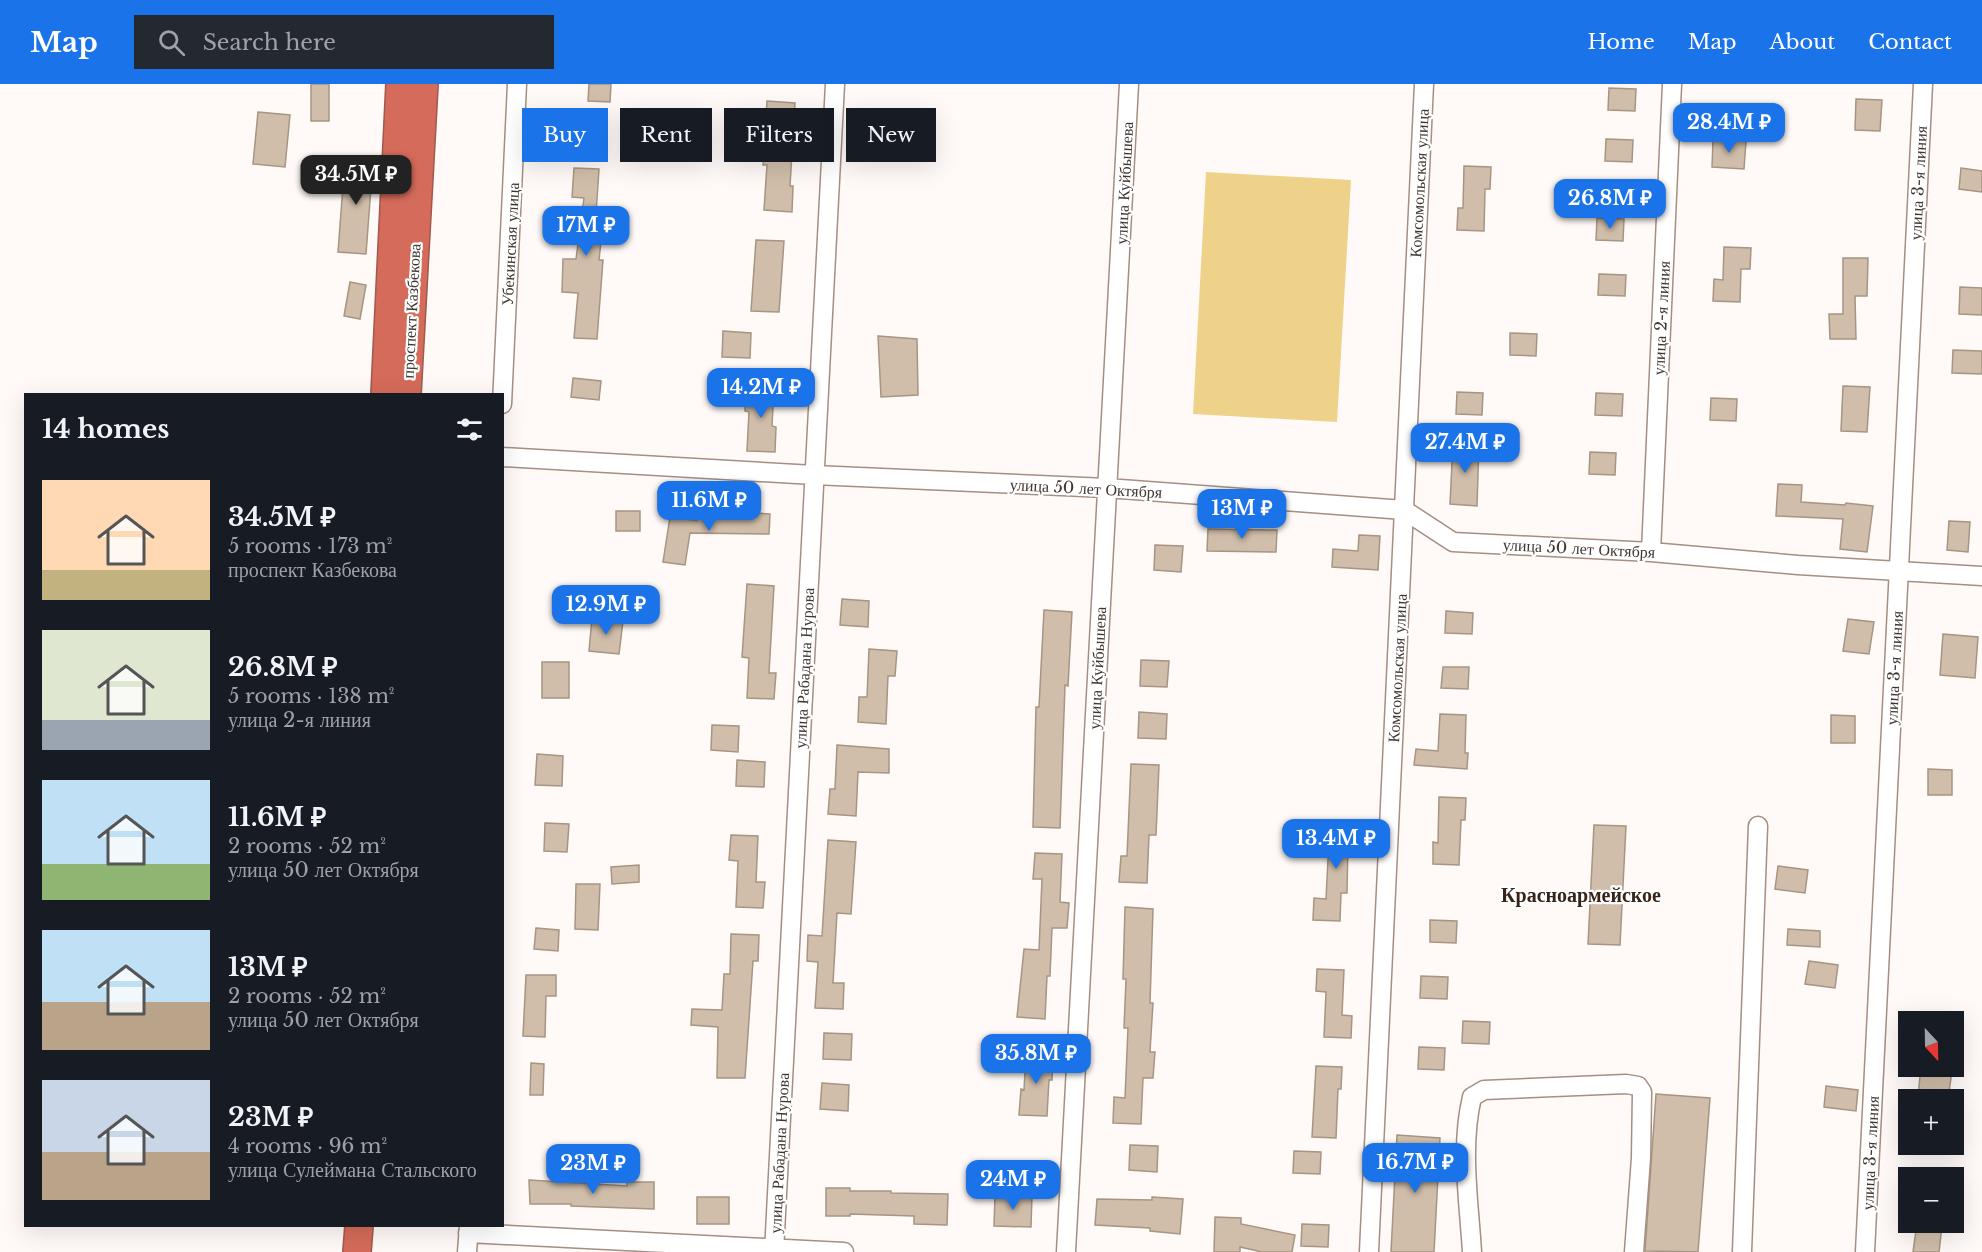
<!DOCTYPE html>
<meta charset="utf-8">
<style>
:root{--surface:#171b24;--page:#242831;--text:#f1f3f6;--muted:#9ea1a6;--accent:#1a73e8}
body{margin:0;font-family:"Libre Baskerville",serif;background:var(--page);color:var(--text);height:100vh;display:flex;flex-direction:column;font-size:22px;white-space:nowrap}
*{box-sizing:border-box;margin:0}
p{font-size:20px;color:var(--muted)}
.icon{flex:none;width:33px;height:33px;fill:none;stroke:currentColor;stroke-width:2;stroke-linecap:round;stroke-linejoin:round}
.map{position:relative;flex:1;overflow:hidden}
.panel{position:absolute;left:24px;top:309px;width:480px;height:834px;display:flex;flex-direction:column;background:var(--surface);border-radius:0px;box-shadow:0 6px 24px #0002}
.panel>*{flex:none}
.top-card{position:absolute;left:522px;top:24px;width:570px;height:54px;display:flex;gap:12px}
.needle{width:39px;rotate:158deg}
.fabs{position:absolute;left:1898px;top:927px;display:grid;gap:12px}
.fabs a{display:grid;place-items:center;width:66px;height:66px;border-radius:0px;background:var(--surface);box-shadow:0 6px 24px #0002;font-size:30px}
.price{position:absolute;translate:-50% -51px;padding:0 14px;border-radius:12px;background:var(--accent);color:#fff;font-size:20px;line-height:39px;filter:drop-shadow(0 2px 3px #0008)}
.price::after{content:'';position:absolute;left:50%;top:36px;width:18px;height:14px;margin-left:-9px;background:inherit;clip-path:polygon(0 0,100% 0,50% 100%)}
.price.selected{background:#222;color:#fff}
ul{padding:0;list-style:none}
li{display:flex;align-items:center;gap:18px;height:150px;padding:0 18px}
li span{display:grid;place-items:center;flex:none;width:168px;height:120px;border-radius:0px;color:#555}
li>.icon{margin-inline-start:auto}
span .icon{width:72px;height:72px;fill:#fffc;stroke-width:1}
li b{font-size:26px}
h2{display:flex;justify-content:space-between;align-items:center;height:72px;padding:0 18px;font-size:26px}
.tag{padding:0 21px;border-radius:0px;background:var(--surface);box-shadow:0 6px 24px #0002;font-size:21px;line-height:54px}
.tag.selected{background:var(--accent);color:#fff}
header{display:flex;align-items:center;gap:36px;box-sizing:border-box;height:84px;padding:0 30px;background:var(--accent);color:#fff}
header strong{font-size:28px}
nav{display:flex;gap:33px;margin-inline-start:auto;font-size:21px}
.search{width:420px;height:54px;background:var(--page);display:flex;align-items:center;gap:15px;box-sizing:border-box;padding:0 21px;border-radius:0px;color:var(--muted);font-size:22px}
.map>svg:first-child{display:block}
.green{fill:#eed289}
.building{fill:#d0beaa;stroke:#a69582;stroke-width:1.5}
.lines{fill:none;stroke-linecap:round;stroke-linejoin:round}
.minor-casing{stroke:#a68e81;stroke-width:21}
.highway-casing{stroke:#a1594c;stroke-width:30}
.minor{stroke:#fff;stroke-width:18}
.highway{stroke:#d56b5a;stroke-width:27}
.labels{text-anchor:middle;stroke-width:4.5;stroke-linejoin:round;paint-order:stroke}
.street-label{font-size:16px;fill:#413732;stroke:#fff}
.quarter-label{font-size:20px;font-weight:bold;fill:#372419;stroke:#fff}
</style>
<header>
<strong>Map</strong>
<div class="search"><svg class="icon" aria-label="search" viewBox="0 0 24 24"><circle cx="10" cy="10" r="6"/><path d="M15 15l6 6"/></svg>Search here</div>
<nav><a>Home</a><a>Map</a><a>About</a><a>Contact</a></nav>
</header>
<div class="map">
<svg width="1982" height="1168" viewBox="0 0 1982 1168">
<rect width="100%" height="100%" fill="#fffaf7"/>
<!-- green -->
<path class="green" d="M 1206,88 L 1351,96 L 1337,338 L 1193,330 Z"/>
<!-- building -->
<path class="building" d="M 311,0 L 329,0 L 329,37 L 311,37 Z
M 589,0 L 611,0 L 610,18 L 588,17 Z
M 1609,4 L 1636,5 L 1635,27 L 1608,26 Z
M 1856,15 L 1882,16 L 1880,47 L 1855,46 Z
M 767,17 L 795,19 L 790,102 L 793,102 L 792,128 L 764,126 L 767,81 L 763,81 Z
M 258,28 L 290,31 L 285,83 L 253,80 Z
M 630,28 L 646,29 L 644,53 L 628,52 Z
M 1606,55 L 1633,56 L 1632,78 L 1605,77 Z
M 1713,55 L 1746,57 L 1744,85 L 1712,83 Z
M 345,75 L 373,77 L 366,170 L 338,168 Z
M 1464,82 L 1491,83 L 1490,105 L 1485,105 L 1484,147 L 1457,146 L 1458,124 L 1463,124 Z
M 574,84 L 599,85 L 596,130 L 604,131 L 599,176 L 603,176 L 597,255 L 574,254 L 578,209 L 562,208 L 563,175 L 576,175 L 584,114 L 572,113 Z
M 1961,84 L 1982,87 L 1982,108 L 1959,105 Z
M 1597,134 L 1624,135 L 1623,157 L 1596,156 Z
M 756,156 L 784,157 L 779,228 L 751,227 Z
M 1724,163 L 1751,164 L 1750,185 L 1741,185 L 1740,218 L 1713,217 L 1714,195 L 1723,196 Z
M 1843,174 L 1868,174 L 1867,212 L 1855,212 L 1856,255 L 1830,255 L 1829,230 L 1843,230 Z
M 1599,190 L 1626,191 L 1625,212 L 1598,211 Z
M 350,198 L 366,201 L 360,235 L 344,232 Z
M 1960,203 L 1982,204 L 1982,231 L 1959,230 Z
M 723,247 L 751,249 L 750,274 L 722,273 Z
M 1510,249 L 1537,250 L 1536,272 L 1510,271 Z
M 878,252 L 917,255 L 918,311 L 881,313 Z
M 1953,266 L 1982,267 L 1982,290 L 1952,289 Z
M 573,294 L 601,297 L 599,316 L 571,313 Z
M 746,302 L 774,303 L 772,342 L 776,343 L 775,368 L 747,367 L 749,328 L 745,327 Z
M 1843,302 L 1870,303 L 1867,348 L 1841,347 Z
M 1457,308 L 1483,309 L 1482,331 L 1456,330 Z
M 1596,309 L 1623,310 L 1622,332 L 1595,331 Z
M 1711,314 L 1737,315 L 1736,337 L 1710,336 Z
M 1453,358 L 1479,359 L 1477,422 L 1450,420 Z
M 1590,368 L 1616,369 L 1615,391 L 1589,390 Z
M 1778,400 L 1802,401 L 1801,418 L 1845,421 L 1846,419 L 1873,422 L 1867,468 L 1840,465 L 1843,435 L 1776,432 Z
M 616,427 L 640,427 L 640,447 L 616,447 Z
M 756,429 L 770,430 L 769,450 L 690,449 L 685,481 L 663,478 L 670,433 L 697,437 L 697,433 L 756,433 Z
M 1949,437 L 1970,438 L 1968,468 L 1947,466 Z
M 1208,445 L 1277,446 L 1276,468 L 1207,467 Z
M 1359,451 L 1380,452 L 1378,486 L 1332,483 L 1333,465 L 1358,467 Z
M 1155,461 L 1183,462 L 1181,488 L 1154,486 Z
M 747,500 L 774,502 L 769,589 L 776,589 L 774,615 L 747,614 L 749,574 L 742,573 Z
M 842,515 L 869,517 L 868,543 L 840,541 Z
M 1044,526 L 1072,528 L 1068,602 L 1065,601 L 1060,744 L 1033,743 L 1036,623 L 1039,623 Z
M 1446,527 L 1473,529 L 1472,550 L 1445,549 Z
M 592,534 L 623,537 L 619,570 L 589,567 Z
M 1848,535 L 1874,538 L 1869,570 L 1843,567 Z
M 1943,550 L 1978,553 L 1975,594 L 1940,591 Z
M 869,565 L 897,567 L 895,592 L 888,592 L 886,640 L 858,638 L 859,613 L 867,613 Z
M 1141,576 L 1169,577 L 1167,603 L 1140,602 Z
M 542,578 L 569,578 L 569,614 L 542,614 Z
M 1443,583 L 1469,583 L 1468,605 L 1441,604 Z
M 1139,628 L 1167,630 L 1166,655 L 1138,654 Z
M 1440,630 L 1466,631 L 1465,669 L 1468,669 L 1467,685 L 1414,681 L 1416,665 L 1438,667 Z
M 1831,631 L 1855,632 L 1855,659 L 1831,659 Z
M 712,641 L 739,642 L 738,668 L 711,666 Z
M 837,661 L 889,665 L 889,689 L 858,688 L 856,732 L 828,730 L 830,705 L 835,705 Z
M 537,670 L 563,672 L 562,702 L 535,701 Z
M 737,676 L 765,678 L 764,703 L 736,702 Z
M 1131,680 L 1159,681 L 1156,751 L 1149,751 L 1147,799 L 1119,798 L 1121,772 L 1127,772 Z
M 1928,685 L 1952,686 L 1952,711 L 1928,711 Z
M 1439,713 L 1466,714 L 1465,736 L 1461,736 L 1459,781 L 1433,780 L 1433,758 L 1438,759 Z
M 1330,736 L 1357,737 L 1356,759 L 1348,758 L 1347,809 L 1341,809 L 1340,837 L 1313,836 L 1314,814 L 1326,815 Z
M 545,739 L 569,740 L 567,768 L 544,767 Z
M 1594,741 L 1626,742 L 1620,861 L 1588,860 Z
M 731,751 L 758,752 L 756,798 L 765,798 L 763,824 L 736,823 L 738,777 L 729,776 Z
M 828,756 L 856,758 L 851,830 L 837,829 L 833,899 L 844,899 L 843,925 L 815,924 L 818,878 L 807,877 L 808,851 L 822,852 Z
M 1035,769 L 1062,770 L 1060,818 L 1069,819 L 1067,844 L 1052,844 L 1050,892 L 1047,892 L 1045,935 L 1017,933 L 1024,865 L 1039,866 L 1042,795 L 1033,795 Z
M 639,781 L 639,798 L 612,800 L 611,783 Z
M 1778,782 L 1808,786 L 1805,809 L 1775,805 Z
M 576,800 L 600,800 L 598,846 L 575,845 Z
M 1125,823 L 1153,825 L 1150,919 L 1153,919 L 1150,968 L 1155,968 L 1153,994 L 1143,994 L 1141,1040 L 1113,1039 L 1114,1013 L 1125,1014 L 1128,944 L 1124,944 L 1126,895 L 1123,895 Z
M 1430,836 L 1457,837 L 1456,859 L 1430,858 Z
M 536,844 L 559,846 L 558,867 L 534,865 Z
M 1788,845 L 1820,847 L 1820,863 L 1787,861 Z
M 731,850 L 759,851 L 758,877 L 753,877 L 745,994 L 717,994 L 718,943 L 691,941 L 692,925 L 722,926 L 724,890 L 730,890 Z
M 1809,877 L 1838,881 L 1835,904 L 1805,900 Z
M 1317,885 L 1344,886 L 1342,931 L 1352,932 L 1351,954 L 1324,953 L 1326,908 L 1316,907 Z
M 526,891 L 556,891 L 556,912 L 546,912 L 545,953 L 523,952 Z
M 1421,892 L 1448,893 L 1447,915 L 1420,914 Z
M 1463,937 L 1490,938 L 1489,960 L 1462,959 Z
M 824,949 L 852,950 L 851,976 L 823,975 Z
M 1419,963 L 1445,964 L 1444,986 L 1418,985 Z
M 1026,969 L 1053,971 L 1052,996 L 1049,996 L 1047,1032 L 1019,1031 L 1021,1005 L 1024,1006 Z
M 531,979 L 544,980 L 543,1011 L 530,1011 Z
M 1316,982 L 1342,983 L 1341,1005 L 1338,1005 L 1336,1054 L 1312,1053 Z
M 1921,984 L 1952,987 L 1948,1015 L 1918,1011 Z
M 822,999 L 849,1001 L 848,1027 L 820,1025 Z
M 1826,1002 L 1858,1006 L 1856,1027 L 1824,1023 Z
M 1656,1010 L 1710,1014 L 1698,1168 L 1645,1167 Z
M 1397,1051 L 1440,1054 L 1434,1168 L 1391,1168 Z
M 1130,1061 L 1158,1062 L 1157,1088 L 1129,1086 Z
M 1294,1067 L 1321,1068 L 1320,1090 L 1293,1089 Z
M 529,1096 L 627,1102 L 627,1098 L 654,1098 L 654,1125 L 571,1122 L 571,1120 L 530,1120 Z
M 826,1104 L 850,1104 L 850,1107 L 891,1107 L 891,1109 L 948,1110 L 947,1141 L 914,1140 L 914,1132 L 850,1130 L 850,1132 L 826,1132 Z
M 995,1111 L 1032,1112 L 1031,1143 L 994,1142 Z
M 697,1113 L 729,1113 L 729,1140 L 697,1140 Z
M 1152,1113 L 1183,1115 L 1180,1150 L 1150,1147 L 1150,1144 L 1095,1141 L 1097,1115 L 1152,1116 Z
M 1215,1133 L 1241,1134 L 1241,1140 L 1295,1151 L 1292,1168 L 1262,1168 L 1240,1163 L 1240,1168 L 1214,1168 Z
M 1917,1139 L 1942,1142 L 1939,1168 L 1913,1168 Z
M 1302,1140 L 1329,1141 L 1328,1163 L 1301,1162 Z"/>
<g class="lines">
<!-- minor casing -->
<g class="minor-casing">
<path id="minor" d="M 502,320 L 517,0
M 502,373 L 814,391 L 1107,404 L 1404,426 L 1453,458 L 1651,468 L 1798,481 L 1982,492
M 1651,468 L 1672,0
M 468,1149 L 844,1168
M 467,1168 L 469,1142
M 774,1168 L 835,0
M 1066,1168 L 1129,0
M 1369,1168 L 1424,0
M 1472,1168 C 1469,1118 1460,1063 1472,1013 L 1484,1006 L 1626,1000 L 1638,1002 L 1642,1008 L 1641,1074 L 1634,1168
M 1742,1168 L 1758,742
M 1865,1168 L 1923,0"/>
</g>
<!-- highway casing -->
<g class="highway-casing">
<path id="highway" d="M 385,310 L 400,0
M 407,310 L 424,0
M 357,1168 L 359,1142"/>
</g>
<!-- minor -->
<use href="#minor" class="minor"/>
<!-- highway -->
<use href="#highway" class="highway"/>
</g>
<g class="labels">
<!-- street labels -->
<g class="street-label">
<text transform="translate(1124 99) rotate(-87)" y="6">улица Куйбышева</text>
<text transform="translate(1419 99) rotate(-87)" y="6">Комсомольская улица</text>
<text transform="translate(1918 99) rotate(-87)" y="6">улица 3-я линия</text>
<text transform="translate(510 160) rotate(-87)" y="6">Убекинская улица</text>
<text transform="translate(411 227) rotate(-87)" y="6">проспект Казбекова</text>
<text transform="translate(1661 234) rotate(-87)" y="6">улица 2-я линия</text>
<text transform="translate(1086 404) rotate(3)" y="6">улица 50 лет Октября</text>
<text transform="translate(1579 464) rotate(3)" y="6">улица 50 лет Октября</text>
<text transform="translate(804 584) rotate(-87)" y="6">улица Рабадана Нурова</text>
<text transform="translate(1097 584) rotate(-87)" y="6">улица Куйбышева</text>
<text transform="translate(1397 584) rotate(-87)" y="6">Комсомольская улица</text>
<text transform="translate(1894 584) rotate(-87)" y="6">улица 3-я линия</text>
<text transform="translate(779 1069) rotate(-87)" y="6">улица Рабадана Нурова</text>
<text transform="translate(1870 1069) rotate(-87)" y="6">улица 3-я линия</text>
</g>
<!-- quarter labels -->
<g class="quarter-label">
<text x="1581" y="818">Красноармейское</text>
</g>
</g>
</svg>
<div class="fabs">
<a><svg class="needle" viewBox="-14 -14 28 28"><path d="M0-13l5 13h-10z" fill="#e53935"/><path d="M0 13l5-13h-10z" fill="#9ea1a6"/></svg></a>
<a>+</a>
<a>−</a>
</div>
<b class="price" style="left:1729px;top:70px">28.4M ₽</b>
<b class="price selected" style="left:356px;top:122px">34.5M ₽</b>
<b class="price" style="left:1610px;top:146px">26.8M ₽</b>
<b class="price" style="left:586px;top:173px">17M ₽</b>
<b class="price" style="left:761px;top:335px">14.2M ₽</b>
<b class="price" style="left:1465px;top:390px">27.4M ₽</b>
<b class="price" style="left:709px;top:448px">11.6M ₽</b>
<b class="price" style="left:1242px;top:456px">13M ₽</b>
<b class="price" style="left:606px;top:552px">12.9M ₽</b>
<b class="price" style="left:1336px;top:786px">13.4M ₽</b>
<b class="price" style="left:1036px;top:1001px">35.8M ₽</b>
<b class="price" style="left:1415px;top:1110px">16.7M ₽</b>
<b class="price" style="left:593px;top:1111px">23M ₽</b>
<b class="price" style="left:1013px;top:1127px">24M ₽</b>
<div class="top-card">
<a class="tag selected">Buy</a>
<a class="tag">Rent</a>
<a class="tag">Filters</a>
<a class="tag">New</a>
</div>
<section class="panel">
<h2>14 homes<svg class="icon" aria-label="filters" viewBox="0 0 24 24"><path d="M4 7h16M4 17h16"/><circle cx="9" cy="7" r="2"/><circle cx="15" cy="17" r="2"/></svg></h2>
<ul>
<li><span style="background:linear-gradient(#ffd9b3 75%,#c2b280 0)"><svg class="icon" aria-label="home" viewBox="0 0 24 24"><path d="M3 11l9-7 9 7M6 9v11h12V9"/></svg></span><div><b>34.5M ₽</b><p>5 rooms · 173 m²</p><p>проспект Казбекова</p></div></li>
<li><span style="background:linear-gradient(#dfe7d0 75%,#9aa5b1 0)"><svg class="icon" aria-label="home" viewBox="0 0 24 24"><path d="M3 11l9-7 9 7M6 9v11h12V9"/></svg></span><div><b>26.8M ₽</b><p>5 rooms · 138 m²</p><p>улица 2-я линия</p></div></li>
<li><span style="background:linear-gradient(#bfe0f5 70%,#8fb573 0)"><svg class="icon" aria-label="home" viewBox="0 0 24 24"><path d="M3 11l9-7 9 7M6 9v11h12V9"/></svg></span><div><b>11.6M ₽</b><p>2 rooms · 52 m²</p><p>улица 50 лет Октября</p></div></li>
<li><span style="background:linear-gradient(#bfe0f5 60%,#b9a48a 0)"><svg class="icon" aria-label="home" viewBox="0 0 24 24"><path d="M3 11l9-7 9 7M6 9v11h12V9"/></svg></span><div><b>13M ₽</b><p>2 rooms · 52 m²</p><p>улица 50 лет Октября</p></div></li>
<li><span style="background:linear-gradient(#c9d6e8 60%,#b9a48a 0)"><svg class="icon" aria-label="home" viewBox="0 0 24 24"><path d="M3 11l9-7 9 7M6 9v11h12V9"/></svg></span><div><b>23M ₽</b><p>4 rooms · 96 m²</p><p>улица Сулеймана Стальского</p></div></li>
</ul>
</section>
</div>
